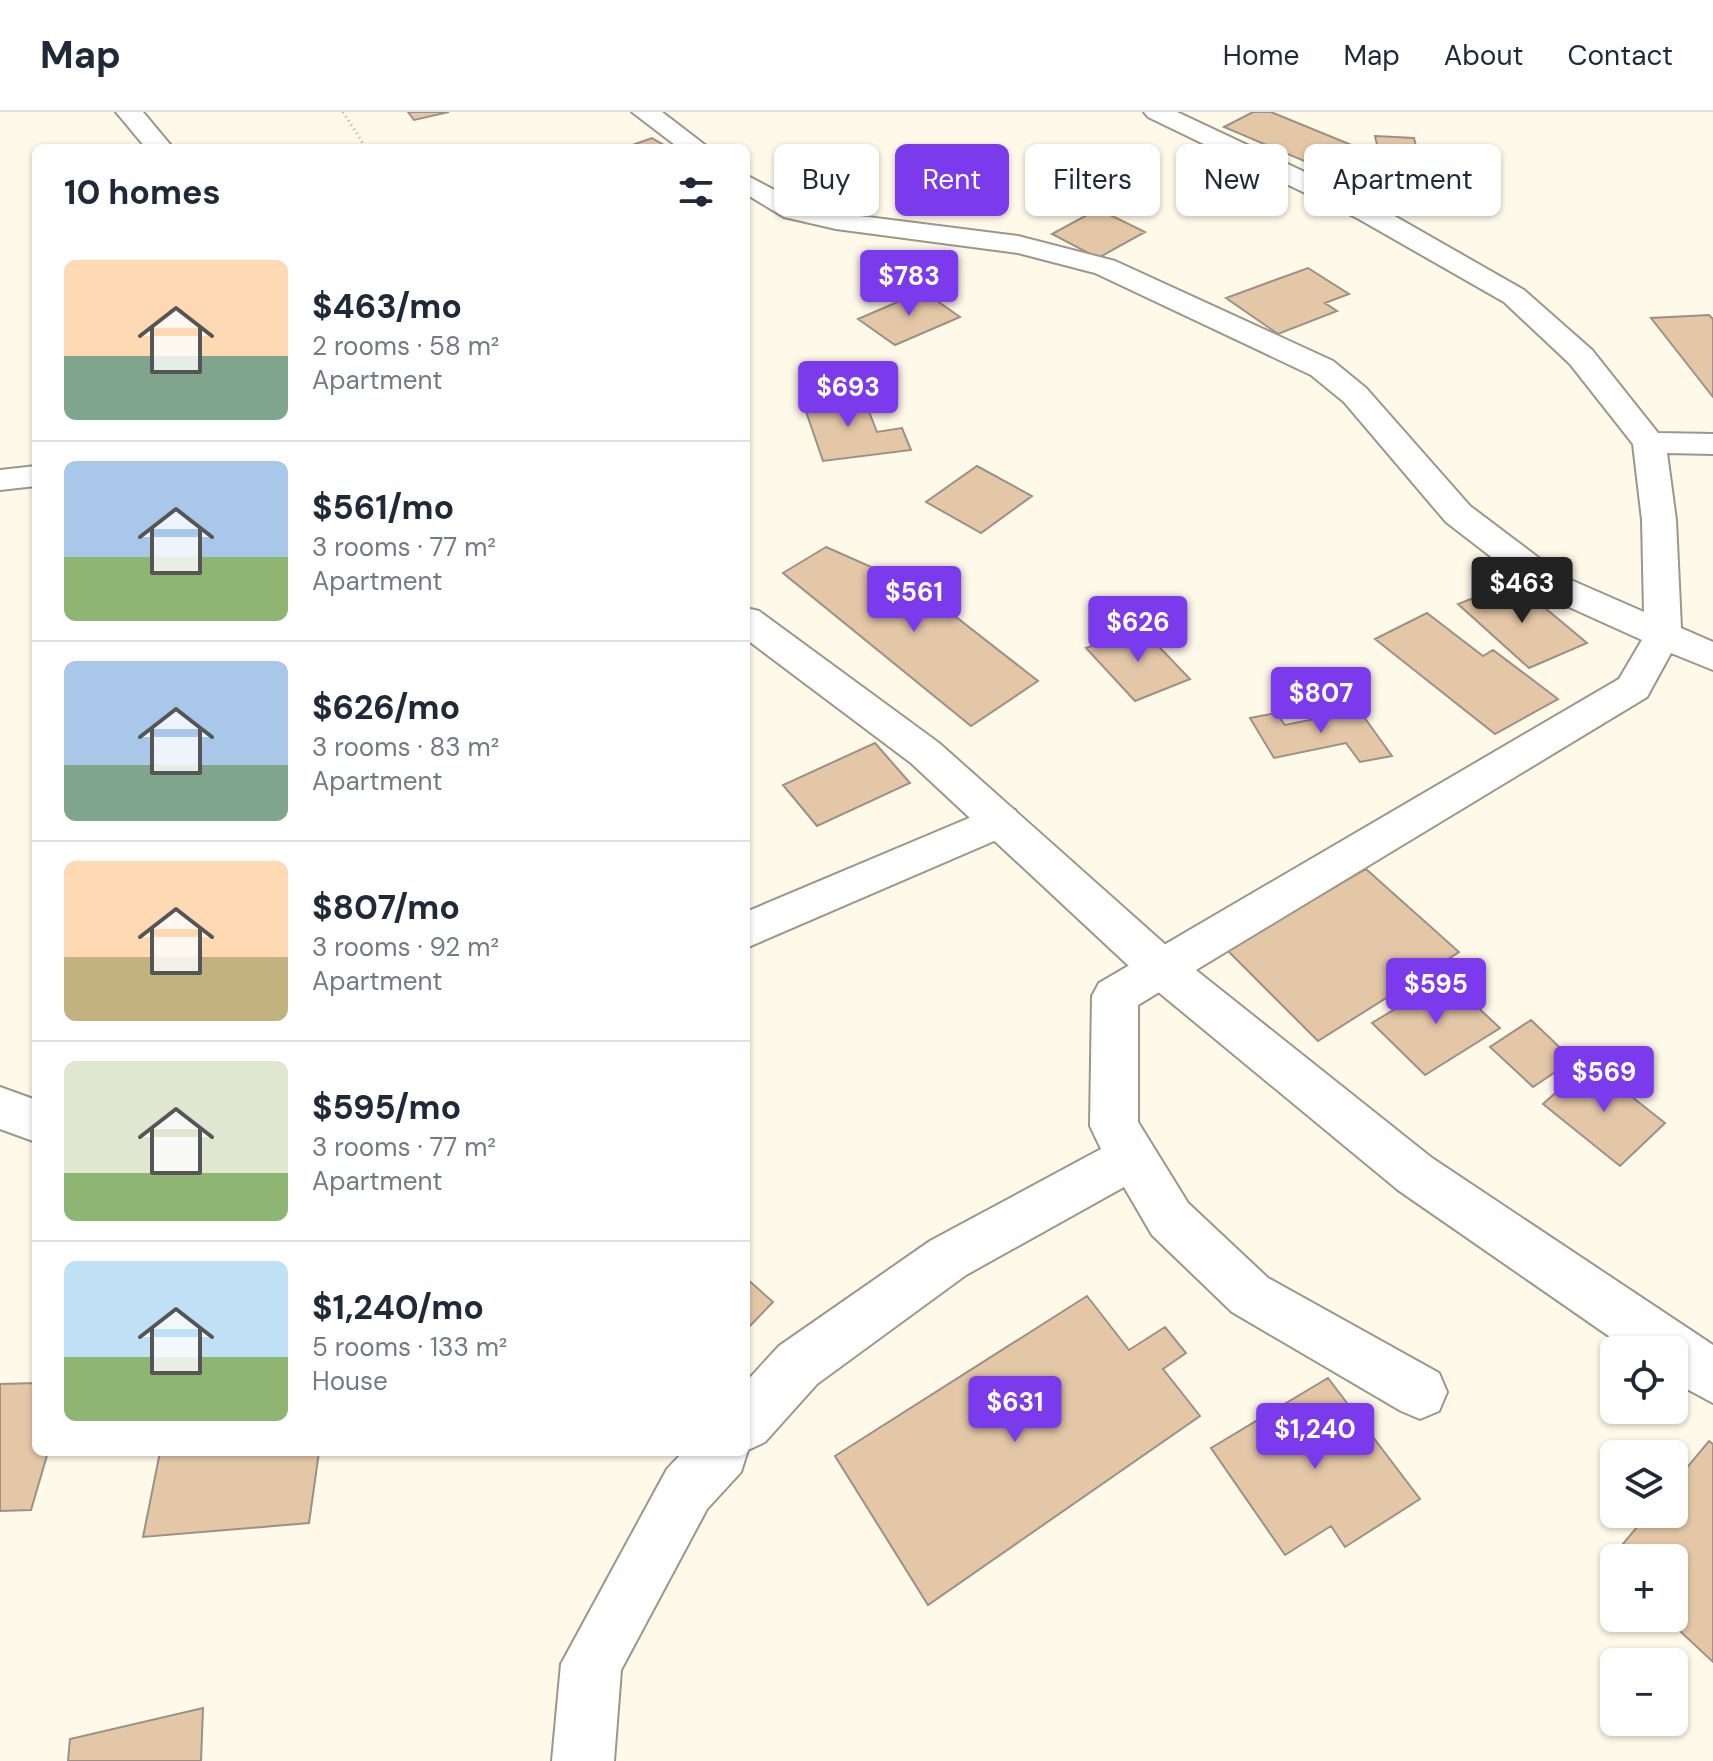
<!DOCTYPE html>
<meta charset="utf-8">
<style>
:root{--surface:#fff;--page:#f2f2f3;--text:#1f2937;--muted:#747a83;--line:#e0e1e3;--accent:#7c3aed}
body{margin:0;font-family:"DM Sans",sans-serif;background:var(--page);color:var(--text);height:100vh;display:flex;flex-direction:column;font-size:30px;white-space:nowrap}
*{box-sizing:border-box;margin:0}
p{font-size:26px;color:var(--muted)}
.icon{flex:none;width:44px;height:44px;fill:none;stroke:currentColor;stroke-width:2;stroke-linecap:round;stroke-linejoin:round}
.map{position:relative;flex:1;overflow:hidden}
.sheet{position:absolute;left:32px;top:32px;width:718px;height:1312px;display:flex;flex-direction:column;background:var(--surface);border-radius:12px;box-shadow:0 2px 6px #0004}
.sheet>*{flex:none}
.top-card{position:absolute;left:774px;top:32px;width:760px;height:72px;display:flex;gap:16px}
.fabs{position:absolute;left:1600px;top:1224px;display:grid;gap:16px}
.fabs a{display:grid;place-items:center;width:88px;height:88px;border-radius:12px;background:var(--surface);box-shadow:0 2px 6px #0004;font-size:40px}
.price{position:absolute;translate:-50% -68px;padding:0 18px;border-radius:8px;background:var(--accent);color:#fff;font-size:26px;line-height:52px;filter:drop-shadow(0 2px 4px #0008)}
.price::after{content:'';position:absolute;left:50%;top:48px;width:24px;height:18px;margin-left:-12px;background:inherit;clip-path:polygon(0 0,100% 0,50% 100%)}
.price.on{background:#222;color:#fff}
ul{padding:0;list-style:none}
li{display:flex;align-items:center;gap:24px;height:200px;padding:0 32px}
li+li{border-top:2px solid var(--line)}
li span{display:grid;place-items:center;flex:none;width:224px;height:160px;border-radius:12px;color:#555}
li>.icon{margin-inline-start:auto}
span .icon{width:96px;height:96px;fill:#fffc;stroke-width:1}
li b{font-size:34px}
h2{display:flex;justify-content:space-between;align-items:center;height:96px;padding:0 32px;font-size:34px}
.tag{padding:0 28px;border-radius:12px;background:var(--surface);box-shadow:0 2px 6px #0004;font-size:28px;line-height:72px}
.tag.on{background:var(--accent);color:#fff}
header{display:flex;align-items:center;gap:48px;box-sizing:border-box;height:112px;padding:0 40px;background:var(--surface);border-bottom:2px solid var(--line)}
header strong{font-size:38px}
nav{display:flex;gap:44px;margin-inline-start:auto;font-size:28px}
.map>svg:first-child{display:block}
.building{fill:#e4c7a7;stroke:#9c9184;stroke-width:2}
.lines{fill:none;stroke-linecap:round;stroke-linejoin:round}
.street-casing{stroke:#9c9788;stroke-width:4}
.secondary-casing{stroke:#9c9788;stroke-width:4}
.path{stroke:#b0ab9e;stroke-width:3;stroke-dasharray:1 4;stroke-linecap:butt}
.street{fill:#fff;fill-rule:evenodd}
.secondary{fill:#fff;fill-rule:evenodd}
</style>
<header>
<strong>Map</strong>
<nav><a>Home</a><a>Map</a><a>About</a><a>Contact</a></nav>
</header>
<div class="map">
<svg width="1713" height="1649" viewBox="0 0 1713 1649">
<rect width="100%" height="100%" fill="#fff9e9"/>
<!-- building -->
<path class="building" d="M 408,0 L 449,0 L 414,8 Z
M 1253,0 L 1271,0 L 1371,41 L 1335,62 L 1224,15 Z
M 1375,24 L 1414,26 L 1419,47 L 1481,50 L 1490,77 L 1394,72 L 1391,59 L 1383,59 Z
M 652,26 L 669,36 L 642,36 L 635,32 Z
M 1098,97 L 1145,120 L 1098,146 L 1052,122 Z
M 1308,156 L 1349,182 L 1325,191 L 1337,199 L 1278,222 L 1226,186 Z
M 923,179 L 960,205 L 895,233 L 858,207 Z
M 1709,203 L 1713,207 L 1713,285 L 1651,206 Z
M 831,278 L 838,296 L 866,292 L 877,320 L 902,316 L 911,338 L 823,349 L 800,282 Z
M 977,354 L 1032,384 L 981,421 L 926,390 Z
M 826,435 L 919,476 L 1038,569 L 971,614 L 783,461 Z
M 1514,470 L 1587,531 L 1529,556 L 1458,492 Z
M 1427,501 L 1483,544 L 1493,538 L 1558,587 L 1495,622 L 1375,527 Z
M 1141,516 L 1190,567 L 1135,589 L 1086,536 Z
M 1359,598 L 1392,644 L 1360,650 L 1346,631 L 1274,646 L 1250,606 L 1276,601 L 1285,613 Z
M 875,631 L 910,671 L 817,714 L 783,673 Z
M 1366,757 L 1459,840 L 1318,929 L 1227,838 Z
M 1446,866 L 1500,916 L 1425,963 L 1372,911 Z
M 1531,908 L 1573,948 L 1533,975 L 1490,935 Z
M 1589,951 L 1665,1011 L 1620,1054 L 1543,992 Z
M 746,1166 L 773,1190 L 746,1218 Z
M 1087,1184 L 1129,1238 L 1165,1215 L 1186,1241 L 1163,1257 L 1200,1304 L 928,1493 L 835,1344 Z
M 1328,1266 L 1420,1387 L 1345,1435 L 1331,1414 L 1285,1443 L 1211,1336 Z
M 36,1271 L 36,1340 L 48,1340 L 31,1398 L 0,1399 L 0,1272 Z
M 1709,1329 L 1713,1332 L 1713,1550 L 1666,1506 L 1674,1506 L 1674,1446 L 1614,1446 L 1614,1458 L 1607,1451 L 1648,1402 L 1674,1402 L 1674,1371 Z
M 160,1340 L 319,1340 L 309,1411 L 143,1425 Z
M 203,1596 L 201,1649 L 68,1649 L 70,1627 Z"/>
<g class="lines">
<!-- street casing -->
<g class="street-casing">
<path id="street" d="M 632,0 L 662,0 L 709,36 L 679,36 Z
M 1144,0 L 1177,0 L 1377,94 L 1524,178 L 1592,238 L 1658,321 L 1713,322 L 1713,342 L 1667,341 L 1676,408 L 1681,516 L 1713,530 L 1713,558 L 1671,541 L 1647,585 L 1138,893 L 1138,1010 L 1188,1091 L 1268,1166 L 1439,1261 L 1447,1280 L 1439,1299 L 1420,1307 L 1401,1299 L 1232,1200 L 1152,1123 L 1124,1075 L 966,1163 L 817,1272 L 765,1330 L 748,1338 L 741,1360 L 707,1397 L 621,1558 L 614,1649 L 552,1649 L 561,1552 L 667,1357 L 683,1340 L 746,1340 L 746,1270 L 779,1234 L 930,1129 L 1101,1037 L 1090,1014 L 1092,884 L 1099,871 L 1619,567 L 1642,528 L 1538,481 L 1446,410 L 1344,290 L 1311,263 L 1095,161 L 1018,141 L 836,117 L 784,105 L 746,82 L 746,63 L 803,93 L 836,101 L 1018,124 L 1115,149 L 1333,249 L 1366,276 L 1470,394 L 1564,465 L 1644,500 L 1642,408 L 1633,332 L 1570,252 L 1504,190 L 1357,106 L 1148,5 Z
M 36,354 L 36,374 L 0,378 L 0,358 Z
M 1000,693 L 1015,698 L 1021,709 L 1015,720 L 746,836 L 746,800 Z
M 0,975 L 36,988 L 36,1030 L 0,1017 Z"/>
</g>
<!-- secondary casing -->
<g class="secondary-casing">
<path id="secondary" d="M 116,0 L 143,0 L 173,36 L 146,36 Z
M 746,496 L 759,499 L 939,631 L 1177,843 L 1432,1046 L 1713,1233 L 1713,1291 L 1674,1270 L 1674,1238 L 1629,1238 L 1398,1078 L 1145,869 L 911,651 L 746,527 Z"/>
</g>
<!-- path -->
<path class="path" d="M 343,0 L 366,36"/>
<!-- street -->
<use href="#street" class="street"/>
<!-- secondary -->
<use href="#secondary" class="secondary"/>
</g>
</svg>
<div class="fabs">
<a><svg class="icon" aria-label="locate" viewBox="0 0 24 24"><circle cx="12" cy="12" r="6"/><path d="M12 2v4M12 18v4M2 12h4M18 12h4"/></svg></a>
<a><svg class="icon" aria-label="layers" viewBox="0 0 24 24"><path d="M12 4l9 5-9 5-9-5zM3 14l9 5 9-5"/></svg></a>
<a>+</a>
<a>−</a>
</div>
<b class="price" style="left:909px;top:206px">$783</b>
<b class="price" style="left:848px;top:317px">$693</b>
<b class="price on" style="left:1522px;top:513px">$463</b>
<b class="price" style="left:914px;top:522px">$561</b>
<b class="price" style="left:1138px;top:552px">$626</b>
<b class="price" style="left:1321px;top:623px">$807</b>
<b class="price" style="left:1436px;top:914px">$595</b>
<b class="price" style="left:1604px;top:1002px">$569</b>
<b class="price" style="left:1015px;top:1332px">$631</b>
<b class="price" style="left:1315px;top:1359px">$1,240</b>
<div class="top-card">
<a class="tag">Buy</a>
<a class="tag on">Rent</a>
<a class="tag">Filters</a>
<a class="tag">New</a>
<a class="tag">Apartment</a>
</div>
<section class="sheet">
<h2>10 homes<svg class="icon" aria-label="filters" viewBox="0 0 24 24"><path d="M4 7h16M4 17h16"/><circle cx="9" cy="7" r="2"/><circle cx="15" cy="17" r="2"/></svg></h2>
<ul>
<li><span style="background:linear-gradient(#ffd9b3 60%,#7fa58c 0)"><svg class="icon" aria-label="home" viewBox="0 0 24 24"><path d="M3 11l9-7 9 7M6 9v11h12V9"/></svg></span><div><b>$463/mo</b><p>2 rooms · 58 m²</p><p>Apartment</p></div></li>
<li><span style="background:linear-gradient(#a9c7e8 60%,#8fb573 0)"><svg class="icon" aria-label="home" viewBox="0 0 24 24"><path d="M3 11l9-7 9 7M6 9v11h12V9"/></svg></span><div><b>$561/mo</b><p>3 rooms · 77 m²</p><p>Apartment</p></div></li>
<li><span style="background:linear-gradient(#a9c7e8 65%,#7fa58c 0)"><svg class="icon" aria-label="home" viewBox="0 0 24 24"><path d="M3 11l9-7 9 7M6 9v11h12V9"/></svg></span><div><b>$626/mo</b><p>3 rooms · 83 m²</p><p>Apartment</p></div></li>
<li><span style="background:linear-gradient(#ffd9b3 60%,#c2b280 0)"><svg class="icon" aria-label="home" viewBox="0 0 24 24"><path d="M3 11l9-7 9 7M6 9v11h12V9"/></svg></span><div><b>$807/mo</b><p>3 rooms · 92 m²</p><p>Apartment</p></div></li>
<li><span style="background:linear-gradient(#dfe7d0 70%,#8fb573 0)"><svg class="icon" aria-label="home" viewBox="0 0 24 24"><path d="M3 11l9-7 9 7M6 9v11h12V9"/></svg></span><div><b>$595/mo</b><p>3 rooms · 77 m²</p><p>Apartment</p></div></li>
<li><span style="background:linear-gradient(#bfe0f5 60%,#8fb573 0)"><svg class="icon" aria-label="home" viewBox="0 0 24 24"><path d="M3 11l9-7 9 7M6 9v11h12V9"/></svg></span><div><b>$1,240/mo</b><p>5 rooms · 133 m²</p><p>House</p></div></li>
</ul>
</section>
</div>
